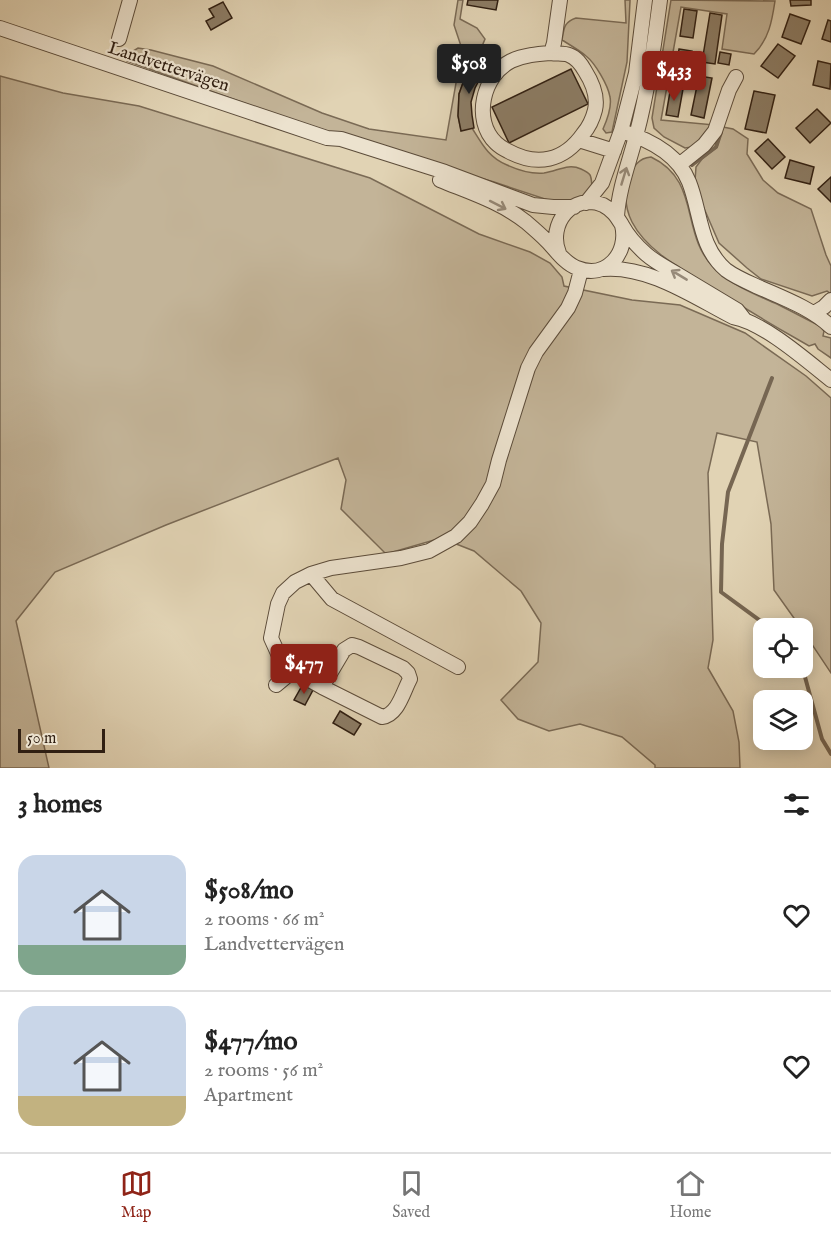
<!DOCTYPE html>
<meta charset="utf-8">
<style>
:root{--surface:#fff;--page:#f2f2f2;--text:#222;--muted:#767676;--line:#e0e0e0;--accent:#8f2418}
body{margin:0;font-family:"IM FELL English",serif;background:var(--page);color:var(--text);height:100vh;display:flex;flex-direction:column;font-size:22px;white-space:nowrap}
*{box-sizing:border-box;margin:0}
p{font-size:20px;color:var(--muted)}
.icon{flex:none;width:33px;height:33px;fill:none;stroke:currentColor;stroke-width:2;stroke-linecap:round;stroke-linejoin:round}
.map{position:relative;height:768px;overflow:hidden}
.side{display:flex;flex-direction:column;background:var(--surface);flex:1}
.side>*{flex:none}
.tools{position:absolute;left:753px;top:618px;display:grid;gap:12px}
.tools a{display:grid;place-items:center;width:60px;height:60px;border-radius:12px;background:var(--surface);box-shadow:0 3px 15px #0003;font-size:30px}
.scale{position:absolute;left:18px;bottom:15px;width:87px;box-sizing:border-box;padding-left:6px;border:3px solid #301f12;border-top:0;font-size:16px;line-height:21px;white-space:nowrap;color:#301f12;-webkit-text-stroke:4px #ece2ce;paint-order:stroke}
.price{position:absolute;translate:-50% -51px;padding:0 14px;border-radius:6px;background:var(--accent);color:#fff;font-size:20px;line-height:39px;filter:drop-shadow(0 2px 3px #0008)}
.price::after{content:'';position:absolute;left:50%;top:36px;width:18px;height:14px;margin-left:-9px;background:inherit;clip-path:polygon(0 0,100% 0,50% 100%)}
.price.active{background:#222;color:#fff}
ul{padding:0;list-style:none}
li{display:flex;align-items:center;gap:18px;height:150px;padding:0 18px}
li+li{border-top:2px solid var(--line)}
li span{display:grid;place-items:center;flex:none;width:168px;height:120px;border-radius:18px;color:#555}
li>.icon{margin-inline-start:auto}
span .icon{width:72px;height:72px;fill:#fffc;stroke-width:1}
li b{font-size:26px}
h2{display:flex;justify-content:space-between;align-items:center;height:72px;padding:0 18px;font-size:26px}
.tab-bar{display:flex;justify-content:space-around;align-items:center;height:84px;border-top:2px solid var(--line);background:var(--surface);font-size:16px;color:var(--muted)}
.tab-bar a{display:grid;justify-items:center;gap:3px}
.tab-bar .active{color:var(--accent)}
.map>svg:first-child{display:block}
.green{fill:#c3b498;stroke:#7a6a55;stroke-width:1.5}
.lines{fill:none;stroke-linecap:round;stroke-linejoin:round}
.stream{stroke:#766652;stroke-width:4}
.building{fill:#8c7d66;stroke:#301f12;stroke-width:1.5}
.minor-casing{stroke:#5c4c3a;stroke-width:16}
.minor{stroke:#ece2ce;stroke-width:14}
.oneway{stroke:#978a79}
.labels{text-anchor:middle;stroke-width:4.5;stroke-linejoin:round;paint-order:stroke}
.street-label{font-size:18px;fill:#301f12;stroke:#ece2ce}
</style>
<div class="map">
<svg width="831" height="768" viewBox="0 0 831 768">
<rect width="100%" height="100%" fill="#e1d3b4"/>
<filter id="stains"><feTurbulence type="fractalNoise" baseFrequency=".00333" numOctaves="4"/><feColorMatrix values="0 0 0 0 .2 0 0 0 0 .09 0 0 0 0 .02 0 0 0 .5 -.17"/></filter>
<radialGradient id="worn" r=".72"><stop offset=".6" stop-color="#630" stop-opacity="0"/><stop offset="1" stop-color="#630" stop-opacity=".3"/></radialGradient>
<!-- green -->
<path class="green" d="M 458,0 L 463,0 L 460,19 L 477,28 L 485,39 L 477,58 L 465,77 L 459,94 L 458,116 L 461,130 L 472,128 C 482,144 489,158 507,165 C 518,170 533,174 544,173 C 558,171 568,163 581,169 C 592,174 591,175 592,187 L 584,197 L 575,200 L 554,202 L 494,182 L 397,154 L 266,111 L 127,61 L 127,55 L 138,48 L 151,50 L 178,57 L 213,66 L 322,113 L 369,129 L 446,140 L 462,49 L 454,25 Z
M 625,0 L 630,0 L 630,1 L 627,62 L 612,132 L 606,133 L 603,129 C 607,120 612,107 610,97 C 608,85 595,63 586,56 C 579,50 570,45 562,40 C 564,28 564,22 576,18 L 626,23 Z
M 671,0 L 775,1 C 772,21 769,39 754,54 L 722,49 L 727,14 L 681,7 L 661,120 L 715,125 L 692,147 L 685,148 L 664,137 L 654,128 L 652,118 Z
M 0,76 L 63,93 L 139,106 L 370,178 L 479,234 L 530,252 L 550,263 L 562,277 L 564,286 L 632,300 L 680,305 L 745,333 L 806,376 L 831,398 L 831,673 L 803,631 L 802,628 L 801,628 L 774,590 L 771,524 L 757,442 L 717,433 L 708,473 L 713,640 L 708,668 L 733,711 L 739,742 L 740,768 L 655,768 L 655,765 L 622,737 L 580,724 L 549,731 L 518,719 L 501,700 L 538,662 L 541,623 L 521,591 L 474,551 L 441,538 L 386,554 L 341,509 L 346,480 L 338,458 L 166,525 L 55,572 L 16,621 L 49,768 L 0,768 Z
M 723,127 L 733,129 L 748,139 L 747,154 L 763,180 L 778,193 L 811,209 L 826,255 L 831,266 L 831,294 L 827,291 L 812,296 L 761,279 L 747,268 L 719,243 L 703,206 L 695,181 L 696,167 L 702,159 L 717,147 Z
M 651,157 C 702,181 679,234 715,269 C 733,286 757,295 779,305 C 793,312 806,319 820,326 L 824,331 L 823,336 L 831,338 L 831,358 L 818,349 L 815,344 L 809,346 L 797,339 C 769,323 741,306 714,289 C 686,271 648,253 632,222 C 625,208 624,193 629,178 C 633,167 638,158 651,157 Z"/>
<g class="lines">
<!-- stream -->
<path class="stream" d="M 692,165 L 716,147 L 721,132
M 770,628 L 721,592 L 722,544 L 728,492 L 772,378
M 802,666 L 822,739 L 831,754"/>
</g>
<!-- building -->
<path class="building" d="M 468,0 L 498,0 L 496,10 L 467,5 Z
M 790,0 L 811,0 L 811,5 L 791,6 Z
M 223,2 L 232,18 L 211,30 L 206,21 L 214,17 L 209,9 Z
M 684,9 L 697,11 L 693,38 L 680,36 Z
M 710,13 L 722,15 L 715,64 L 702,62 Z
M 790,14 L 810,21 L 801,44 L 782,37 Z
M 828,20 L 831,21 L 831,42 L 822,39 Z
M 778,44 L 795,56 L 778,78 L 761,66 Z
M 679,49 L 692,51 L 687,79 L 675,77 Z
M 720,52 L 731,54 L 729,65 L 718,63 Z
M 477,58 L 486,67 L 475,88 L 471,102 L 472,115 L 474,128 L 461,131 L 458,116 L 459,94 L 465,77 Z
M 818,61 L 831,64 L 830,89 L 813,85 Z
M 571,69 L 588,104 L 509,143 L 492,107 Z
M 699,76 L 712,78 L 704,118 L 691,115 Z
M 671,86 L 683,89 L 678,117 L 666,115 Z
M 754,91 L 775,95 L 766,133 L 745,129 Z
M 817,109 L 831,123 L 810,143 L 796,128 Z
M 768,139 L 785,157 L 772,169 L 755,151 Z
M 790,160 L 814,167 L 810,184 L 785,178 Z
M 831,177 L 831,202 L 818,189 Z
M 303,684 L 313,690 L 305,705 L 294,700 Z
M 340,711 L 361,724 L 354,735 L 333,723 Z"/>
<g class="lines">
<!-- minor casing -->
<g class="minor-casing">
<path id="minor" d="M 0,28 L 327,138 L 341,139 L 445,172 L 533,205 L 553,207 L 574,207
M 119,39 L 130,0
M 551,53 C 557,54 564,53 569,55 C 577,58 581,64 585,71 C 592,82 598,97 595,110 C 593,118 589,127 583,134 C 564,161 537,167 508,151 C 504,149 499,146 496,143 C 472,120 483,75 511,61 C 524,55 538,54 551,53 Z
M 551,53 L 554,43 L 560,0
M 621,131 C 648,139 678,154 689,182 C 701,212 699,247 726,270 C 734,276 745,281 754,285 C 780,297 810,307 831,327
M 579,140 L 614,151
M 679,165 L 704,145 L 715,131 L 729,90 L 736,77
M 440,180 C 469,192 501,202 526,222 C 533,228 540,234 547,241 C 556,250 564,263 577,268 C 606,280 629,253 622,225
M 586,203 L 602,183 L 621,131 L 636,73 L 645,0
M 617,216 C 619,188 629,163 636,136 C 648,91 654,46 660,0
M 559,253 C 547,224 573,192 603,205 C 613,210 617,217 622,225 C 628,236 637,246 646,254 C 655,262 667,268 677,274 C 697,286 717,298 737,310 L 744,319
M 603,269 C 648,265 694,297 733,317 C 763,322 807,361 831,380
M 814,313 L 824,307 L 831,300
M 311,574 L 332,599 L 458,667
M 276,685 L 288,675 L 295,672
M 322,687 L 344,650 L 352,645 L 359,647 L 403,668 L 408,673 L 410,679 C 403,692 398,715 382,717 L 322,687 L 292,670 L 281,660 L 271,638 L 278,604 L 283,593 L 295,582 L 311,574 L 331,568 L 401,558 L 429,551 L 456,536 L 470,522 L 482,504 L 493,484 L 499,460 L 528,368 L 536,352 L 568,308 L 575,293 L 581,270"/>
</g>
<!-- minor -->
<use href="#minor" class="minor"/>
</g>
<!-- one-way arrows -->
<defs><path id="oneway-shaft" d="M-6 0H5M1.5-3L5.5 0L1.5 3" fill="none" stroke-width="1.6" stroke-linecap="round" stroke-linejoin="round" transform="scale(1.5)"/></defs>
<g class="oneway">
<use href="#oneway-shaft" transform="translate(624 176) rotate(-73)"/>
<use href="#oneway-shaft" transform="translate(498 205) rotate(27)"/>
<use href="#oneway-shaft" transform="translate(679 275) rotate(-149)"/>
</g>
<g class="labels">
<!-- street labels -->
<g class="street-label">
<text transform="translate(169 66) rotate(18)" y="6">Landvettervägen</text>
</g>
</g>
<rect width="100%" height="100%" filter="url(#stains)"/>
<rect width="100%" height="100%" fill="url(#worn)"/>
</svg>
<div class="tools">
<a><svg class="icon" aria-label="locate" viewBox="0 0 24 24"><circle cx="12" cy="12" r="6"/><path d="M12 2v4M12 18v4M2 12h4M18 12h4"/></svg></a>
<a><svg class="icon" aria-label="layers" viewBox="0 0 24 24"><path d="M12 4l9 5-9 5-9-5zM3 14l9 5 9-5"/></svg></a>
</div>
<div class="scale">50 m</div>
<b class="price active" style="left:469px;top:95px">$508</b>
<b class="price" style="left:674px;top:102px">$433</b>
<b class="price" style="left:304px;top:695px">$477</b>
</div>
<section class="side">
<h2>3 homes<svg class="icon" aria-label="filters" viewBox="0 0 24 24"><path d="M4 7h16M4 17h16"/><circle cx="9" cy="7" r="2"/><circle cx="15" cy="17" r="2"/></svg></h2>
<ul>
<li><span style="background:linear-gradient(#c9d6e8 75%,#7fa58c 0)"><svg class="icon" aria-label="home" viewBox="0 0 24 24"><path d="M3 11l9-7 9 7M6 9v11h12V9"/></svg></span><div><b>$508/mo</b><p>2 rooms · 66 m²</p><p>Landvettervägen</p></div><svg class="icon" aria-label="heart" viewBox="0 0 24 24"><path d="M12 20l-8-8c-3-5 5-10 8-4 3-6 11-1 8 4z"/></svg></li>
<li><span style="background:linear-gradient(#c9d6e8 75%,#c2b280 0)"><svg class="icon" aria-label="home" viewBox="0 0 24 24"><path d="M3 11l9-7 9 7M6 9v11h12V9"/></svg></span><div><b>$477/mo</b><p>2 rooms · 56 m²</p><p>Apartment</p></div><svg class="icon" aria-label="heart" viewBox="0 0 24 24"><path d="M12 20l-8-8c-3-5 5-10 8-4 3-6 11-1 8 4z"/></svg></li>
</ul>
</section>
<nav class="tab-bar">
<a class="active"><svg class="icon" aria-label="map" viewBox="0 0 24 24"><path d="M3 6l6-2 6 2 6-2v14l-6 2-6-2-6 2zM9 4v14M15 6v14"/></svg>Map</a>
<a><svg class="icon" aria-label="saved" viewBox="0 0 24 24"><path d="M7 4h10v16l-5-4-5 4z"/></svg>Saved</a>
<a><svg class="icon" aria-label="home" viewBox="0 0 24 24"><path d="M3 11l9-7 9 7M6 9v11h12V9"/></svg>Home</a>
</nav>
